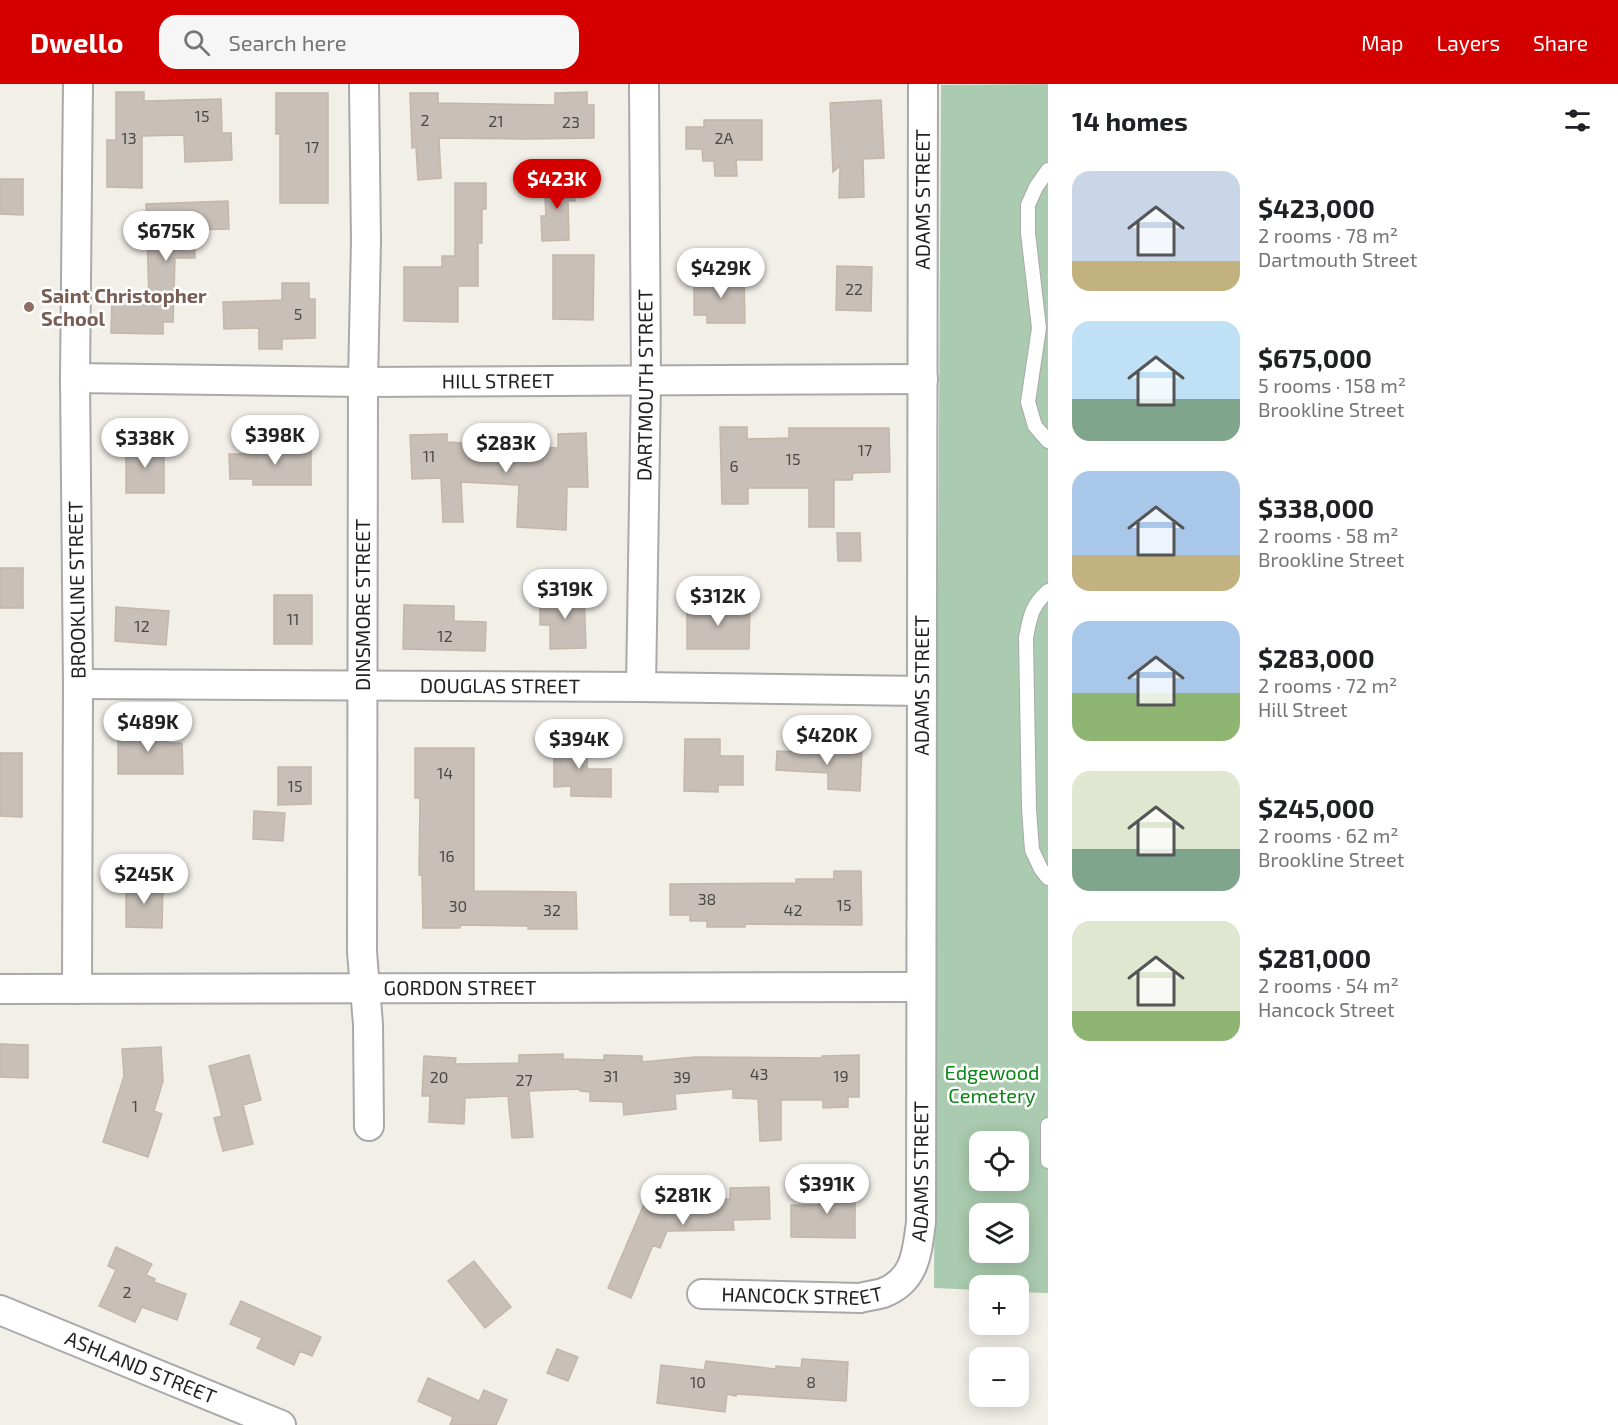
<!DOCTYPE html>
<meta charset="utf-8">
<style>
:root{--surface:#fff;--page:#f6f6f6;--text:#202124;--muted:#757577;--accent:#d40000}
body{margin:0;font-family:"Exo 2",sans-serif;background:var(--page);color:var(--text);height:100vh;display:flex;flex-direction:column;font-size:22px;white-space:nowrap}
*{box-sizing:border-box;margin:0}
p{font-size:20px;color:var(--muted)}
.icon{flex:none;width:33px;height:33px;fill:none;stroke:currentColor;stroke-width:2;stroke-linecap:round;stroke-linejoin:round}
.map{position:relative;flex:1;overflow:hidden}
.details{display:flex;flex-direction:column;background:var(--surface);width:570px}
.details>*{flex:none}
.buttons{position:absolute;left:969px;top:1047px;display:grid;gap:12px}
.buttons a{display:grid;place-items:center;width:60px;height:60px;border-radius:12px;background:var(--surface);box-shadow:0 3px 15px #0003;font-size:30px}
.price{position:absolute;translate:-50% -51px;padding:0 14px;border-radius:21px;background:#fff;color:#222;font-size:20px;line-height:39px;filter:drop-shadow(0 2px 3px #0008)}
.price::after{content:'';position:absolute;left:50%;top:36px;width:18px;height:14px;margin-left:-9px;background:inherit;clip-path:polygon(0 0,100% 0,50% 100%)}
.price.selected{background:var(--accent);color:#fff}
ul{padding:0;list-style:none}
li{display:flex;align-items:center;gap:18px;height:150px;padding:0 24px}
li span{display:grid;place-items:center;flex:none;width:168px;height:120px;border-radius:18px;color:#555}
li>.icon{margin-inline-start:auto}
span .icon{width:72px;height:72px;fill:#fffc;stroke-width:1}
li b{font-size:26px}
h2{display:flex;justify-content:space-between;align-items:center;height:72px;padding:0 24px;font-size:26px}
header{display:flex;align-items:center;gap:36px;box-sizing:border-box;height:84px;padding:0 30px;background:var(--accent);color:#fff}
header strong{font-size:28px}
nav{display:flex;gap:33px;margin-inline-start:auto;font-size:21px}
.search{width:420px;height:54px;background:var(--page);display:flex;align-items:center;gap:15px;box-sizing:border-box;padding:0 21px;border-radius:18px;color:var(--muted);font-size:22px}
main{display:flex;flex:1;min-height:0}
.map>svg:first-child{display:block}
.cemetery{fill:#aacbaf;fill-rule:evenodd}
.building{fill:#c7bfb8;stroke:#c4b6ab;stroke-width:1.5}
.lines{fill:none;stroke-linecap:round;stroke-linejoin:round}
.lane-casing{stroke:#a9a9a9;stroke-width:16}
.street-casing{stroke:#a9a9a9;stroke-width:32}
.lane{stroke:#fff;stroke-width:14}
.street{stroke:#fff;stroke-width:28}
.education-dot{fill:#8d6e63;stroke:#fff;stroke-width:2}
.labels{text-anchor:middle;stroke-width:5;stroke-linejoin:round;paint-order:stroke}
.number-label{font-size:16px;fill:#4b4948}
.street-label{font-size:20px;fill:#222;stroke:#fff}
.education-label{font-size:20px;font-weight:bold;fill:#785e54;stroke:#fff;text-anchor:start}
.park-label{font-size:20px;fill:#0c8416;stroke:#fff}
</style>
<header>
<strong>Dwello</strong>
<div class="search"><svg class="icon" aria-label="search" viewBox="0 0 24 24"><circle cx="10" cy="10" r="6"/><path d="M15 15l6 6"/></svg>Search here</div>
<nav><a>Map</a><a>Layers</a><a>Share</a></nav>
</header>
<main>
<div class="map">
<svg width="1048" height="1341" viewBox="0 0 1048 1341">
<rect width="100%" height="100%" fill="#f2efe9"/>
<!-- cemetery -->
<path class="cemetery" d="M 1048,0 L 1048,1209 L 1019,1208 L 1018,1202 L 980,1202 L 979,1206 L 934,1204 L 941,1 ZM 980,1058 L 1018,1058 L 1018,1096 L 980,1096 ZM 980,1130 L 1018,1130 L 1018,1168 L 980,1168 Z"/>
<!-- building -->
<path class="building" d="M 116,8 L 144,8 L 144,17 L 221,15 L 222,49 L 231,49 L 232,76 L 185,78 L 184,51 L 142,52 L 142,104 L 107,103 L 107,56 L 116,56 Z
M 587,8 L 587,21 L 594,21 L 594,54 L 527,55 L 439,54 L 441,94 L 418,96 L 416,63 L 412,64 L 410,9 L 438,9 L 438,19 L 555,21 L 555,9 Z
M 276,9 L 328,9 L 328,119 L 280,119 L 280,50 L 276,50 Z
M 881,16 L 884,74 L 863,75 L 864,113 L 839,114 L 840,82 L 833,88 L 830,19 Z
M 704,36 L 762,36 L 762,76 L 736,76 L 737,92 L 715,92 L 714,77 L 703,77 L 702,65 L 686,65 L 686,43 L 704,43 Z
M 0,95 L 23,95 L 23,131 L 0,130 Z
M 574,96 L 575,117 L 568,117 L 569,156 L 542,157 L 541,132 L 546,132 L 544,97 Z
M 455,99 L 486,99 L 486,125 L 482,125 L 482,159 L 478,159 L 478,202 L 458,202 L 458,238 L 404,237 L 404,183 L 442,183 L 442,172 L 455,172 Z
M 228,117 L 229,145 L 194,146 L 195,174 L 175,174 L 173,238 L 163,238 L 163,250 L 111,249 L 112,212 L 149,214 L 146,120 Z
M 553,171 L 594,171 L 593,236 L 553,235 Z
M 837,182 L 872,183 L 871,227 L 836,226 Z
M 705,190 L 744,191 L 745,239 L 707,239 L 707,231 L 694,231 L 694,199 L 705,199 Z
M 282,199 L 309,199 L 309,215 L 315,215 L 315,254 L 282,255 L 282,265 L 259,265 L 259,244 L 224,245 L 223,218 L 282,216 Z
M 720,343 L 747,343 L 747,355 L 789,354 L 789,344 L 889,344 L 890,388 L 853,389 L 852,396 L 834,396 L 834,443 L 809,443 L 809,404 L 748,404 L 748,420 L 722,420 Z
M 586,349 L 588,403 L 567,403 L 566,446 L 517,443 L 519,401 L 461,398 L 463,438 L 443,438 L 441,394 L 412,395 L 410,351 L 447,350 L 447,358 L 558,364 L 558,350 Z
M 311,359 L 311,401 L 253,401 L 253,395 L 230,395 L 229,370 L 272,370 L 272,360 Z
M 164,360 L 164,409 L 126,409 L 126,361 Z
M 837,449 L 860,449 L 861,477 L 838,477 Z
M 0,484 L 23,484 L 23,524 L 0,524 Z
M 551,509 L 584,509 L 586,564 L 550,565 L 550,541 L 540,541 L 540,518 L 551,518 Z
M 274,511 L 312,511 L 312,560 L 274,560 Z
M 404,521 L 454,522 L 454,537 L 486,538 L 485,567 L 403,565 Z
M 687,522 L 750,522 L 749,565 L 687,565 Z
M 116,523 L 169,527 L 166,561 L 115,557 Z
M 118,646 L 168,646 L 168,659 L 182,659 L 183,690 L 118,690 Z
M 554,655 L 587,655 L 587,685 L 611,685 L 611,713 L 571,712 L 571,702 L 554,703 Z
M 685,655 L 720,655 L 720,672 L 743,672 L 743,701 L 718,701 L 718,708 L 684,707 Z
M 415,664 L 474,664 L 474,807 L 576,808 L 577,845 L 528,845 L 528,842 L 460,841 L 460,844 L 423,844 L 422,791 L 419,791 L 420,714 L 415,714 Z
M 831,664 L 862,665 L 860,707 L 828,705 L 828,689 L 776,686 L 777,667 L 831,669 Z
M 0,669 L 22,669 L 22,733 L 0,732 Z
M 278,683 L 311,683 L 311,720 L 278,721 Z
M 254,727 L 285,729 L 283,757 L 253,755 Z
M 834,787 L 861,787 L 862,841 L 745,840 L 745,843 L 707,843 L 707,837 L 690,837 L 690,831 L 670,831 L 670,800 L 796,799 L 796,795 L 834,795 Z
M 126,798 L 163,799 L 162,844 L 126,843 Z
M 0,960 L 28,961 L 28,994 L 0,993 Z
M 161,963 L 163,997 L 154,1027 L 162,1030 L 148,1073 L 103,1058 L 124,992 L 122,965 Z
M 563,970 L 563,975 L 604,976 L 604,971 L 642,972 L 642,978 L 695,973 L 822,974 L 822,972 L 859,971 L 859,1013 L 848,1013 L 848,1023 L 823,1024 L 823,1016 L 781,1016 L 781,1056 L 760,1057 L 758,1015 L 733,1014 L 733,1005 L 675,1010 L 676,1025 L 624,1031 L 623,1018 L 590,1017 L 590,1008 L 580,1007 L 580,1005 L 529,1007 L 533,1053 L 512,1054 L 508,1012 L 465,1014 L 464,1040 L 429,1038 L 430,1012 L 422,1012 L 424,972 L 456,974 L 455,980 L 519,979 L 519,971 Z
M 249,971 L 261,1016 L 243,1021 L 253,1060 L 223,1067 L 214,1034 L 222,1032 L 209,982 Z
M 820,1102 L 855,1102 L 855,1154 L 791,1153 L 791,1121 L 819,1121 Z
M 769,1103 L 770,1135 L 733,1136 L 734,1146 L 667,1147 L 660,1164 L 653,1161 L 631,1214 L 608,1204 L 650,1106 L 673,1116 L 730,1115 L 730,1104 Z
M 116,1163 L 152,1180 L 146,1191 L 155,1195 L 154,1198 L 186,1210 L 177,1236 L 142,1223 L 135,1238 L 99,1222 L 116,1186 L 108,1182 Z
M 474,1177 L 511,1223 L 485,1244 L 448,1197 Z
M 241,1217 L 321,1253 L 312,1272 L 300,1267 L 294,1281 L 257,1264 L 262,1254 L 230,1240 Z
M 557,1265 L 578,1273 L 568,1297 L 547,1289 Z
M 802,1275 L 848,1278 L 846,1317 L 736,1310 L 736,1312 L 727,1310 L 725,1328 L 657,1319 L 661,1281 L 704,1286 L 706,1277 L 776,1285 L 776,1282 L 801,1284 Z
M 428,1294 L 479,1317 L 484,1306 L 507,1316 L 496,1341 L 450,1341 L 453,1333 L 418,1317 Z"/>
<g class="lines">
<!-- lane casing -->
<g class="lane-casing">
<path id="lane" d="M 1048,86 L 1036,103 L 1028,121 L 1028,149 L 1039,244 L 1028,318 L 1035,342 L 1048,357
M 1048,507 C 1031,522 1030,533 1026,554 L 1029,725 L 1032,766 L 1041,785 L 1048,794
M 1048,1041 L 1048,1077"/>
</g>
<!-- street casing -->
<g class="street-casing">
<g id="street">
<path d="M 364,0 L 366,157 L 363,298 L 362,868 L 368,940 L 369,1042"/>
<path id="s1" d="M 75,294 L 363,298 L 923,295"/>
<path id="s2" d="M 78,600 L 641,603 L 922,607"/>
<path id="s3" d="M 641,603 L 646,297 L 644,0"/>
<path id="s4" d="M 0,905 L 921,903"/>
<path d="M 77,905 L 78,600 L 75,294 L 78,0"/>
<path id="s5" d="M 702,1210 L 860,1214 C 867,1212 876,1211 883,1209 C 916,1196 917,1168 921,1138 L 923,0"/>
<path id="s6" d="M 0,1226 L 281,1341"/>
</g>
</g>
<!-- lane -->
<use href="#lane" class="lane"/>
<!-- street -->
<use href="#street" class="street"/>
</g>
<!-- markers -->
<circle class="education-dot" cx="29" cy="223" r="6"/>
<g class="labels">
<!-- number labels -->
<g class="number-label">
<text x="202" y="38">15</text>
<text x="425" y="42">2</text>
<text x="496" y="43">21</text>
<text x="571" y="44">23</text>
<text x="129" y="60">13</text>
<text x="724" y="60">2A</text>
<text x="312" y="69">17</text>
<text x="854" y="211">22</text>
<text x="298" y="236">5</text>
<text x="865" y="372">17</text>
<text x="429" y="378">11</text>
<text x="793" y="381">15</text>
<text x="734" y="388">6</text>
<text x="293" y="541">11</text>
<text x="142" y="548">12</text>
<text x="445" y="558">12</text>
<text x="445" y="695">14</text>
<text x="295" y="708">15</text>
<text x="447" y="778">16</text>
<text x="707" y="821">38</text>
<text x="844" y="827">15</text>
<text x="458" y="828">30</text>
<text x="552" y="832">32</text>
<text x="793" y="832">42</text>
<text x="759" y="996">43</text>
<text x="611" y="998">31</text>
<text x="841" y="998">19</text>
<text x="439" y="999">20</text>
<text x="682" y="999">39</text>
<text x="524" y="1002">27</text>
<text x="135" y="1028">1</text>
<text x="127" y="1214">2</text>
<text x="698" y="1304">10</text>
<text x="811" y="1304">8</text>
</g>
<!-- street labels -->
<g class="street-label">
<text dy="7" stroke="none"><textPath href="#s5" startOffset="1290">ADAMS STREET</textPath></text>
<text dy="7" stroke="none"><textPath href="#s1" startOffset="423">HILL STREET</textPath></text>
<text dy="7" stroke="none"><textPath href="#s3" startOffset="302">DARTMOUTH STREET</textPath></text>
<text transform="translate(77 506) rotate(-91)" y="7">BROOKLINE STREET</text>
<text transform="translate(363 521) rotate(-90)" y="7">DINSMORE STREET</text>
<text dy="7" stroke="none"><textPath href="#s5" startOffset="804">ADAMS STREET</textPath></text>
<text dy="7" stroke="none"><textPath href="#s2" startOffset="422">DOUGLAS STREET</textPath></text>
<text dy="7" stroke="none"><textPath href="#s4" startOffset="460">GORDON STREET</textPath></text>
<text dy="7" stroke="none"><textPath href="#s5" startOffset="318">ADAMS STREET</textPath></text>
<text dy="7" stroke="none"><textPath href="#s5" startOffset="100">HANCOCK STREET</textPath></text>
<text dy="7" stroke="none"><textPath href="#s6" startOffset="152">ASHLAND STREET</textPath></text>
</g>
<!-- education labels -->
<g class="education-label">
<text x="41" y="219">Saint Christopher<tspan x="41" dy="23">School</tspan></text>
</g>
<!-- park labels -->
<g class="park-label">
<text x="992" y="996">Edgewood<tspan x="992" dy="23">Cemetery</tspan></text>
</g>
</g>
</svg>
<div class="buttons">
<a><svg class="icon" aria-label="locate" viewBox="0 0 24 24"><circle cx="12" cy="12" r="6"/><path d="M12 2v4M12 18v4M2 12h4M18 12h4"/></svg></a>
<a><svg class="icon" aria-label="layers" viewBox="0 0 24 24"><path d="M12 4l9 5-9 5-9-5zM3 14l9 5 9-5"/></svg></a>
<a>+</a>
<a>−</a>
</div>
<b class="price selected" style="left:557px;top:126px">$423K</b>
<b class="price" style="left:166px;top:178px">$675K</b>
<b class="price" style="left:721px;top:215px">$429K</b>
<b class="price" style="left:275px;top:382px">$398K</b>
<b class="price" style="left:145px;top:385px">$338K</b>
<b class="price" style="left:506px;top:390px">$283K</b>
<b class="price" style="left:565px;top:536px">$319K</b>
<b class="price" style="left:718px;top:543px">$312K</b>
<b class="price" style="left:148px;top:669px">$489K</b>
<b class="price" style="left:827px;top:682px">$420K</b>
<b class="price" style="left:579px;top:686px">$394K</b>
<b class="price" style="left:144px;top:821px">$245K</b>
<b class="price" style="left:827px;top:1131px">$391K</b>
<b class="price" style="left:683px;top:1142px">$281K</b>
</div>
<section class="details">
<h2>14 homes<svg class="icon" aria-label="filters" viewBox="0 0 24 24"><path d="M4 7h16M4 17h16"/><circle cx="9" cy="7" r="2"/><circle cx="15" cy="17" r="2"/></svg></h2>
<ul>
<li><span style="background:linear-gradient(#c9d6e8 75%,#c2b280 0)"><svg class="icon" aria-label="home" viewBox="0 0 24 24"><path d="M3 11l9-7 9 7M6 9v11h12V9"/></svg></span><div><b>$423,000</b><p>2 rooms · 78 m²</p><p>Dartmouth Street</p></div></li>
<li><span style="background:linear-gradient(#bfe0f5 65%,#7fa58c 0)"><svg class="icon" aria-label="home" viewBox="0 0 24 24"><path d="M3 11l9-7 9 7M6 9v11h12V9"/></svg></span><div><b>$675,000</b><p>5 rooms · 158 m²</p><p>Brookline Street</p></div></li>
<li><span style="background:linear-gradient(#a9c7e8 70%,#c2b280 0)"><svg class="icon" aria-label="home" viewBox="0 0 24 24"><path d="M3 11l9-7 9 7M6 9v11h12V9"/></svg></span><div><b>$338,000</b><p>2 rooms · 58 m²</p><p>Brookline Street</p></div></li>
<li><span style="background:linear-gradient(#a9c7e8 60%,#8fb573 0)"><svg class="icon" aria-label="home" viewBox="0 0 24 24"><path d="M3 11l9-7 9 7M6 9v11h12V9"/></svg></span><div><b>$283,000</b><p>2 rooms · 72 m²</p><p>Hill Street</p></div></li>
<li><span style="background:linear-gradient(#dfe7d0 65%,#7fa58c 0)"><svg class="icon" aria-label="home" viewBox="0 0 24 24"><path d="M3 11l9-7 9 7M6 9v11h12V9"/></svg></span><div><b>$245,000</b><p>2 rooms · 62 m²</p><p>Brookline Street</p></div></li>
<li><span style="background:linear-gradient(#dfe7d0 75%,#8fb573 0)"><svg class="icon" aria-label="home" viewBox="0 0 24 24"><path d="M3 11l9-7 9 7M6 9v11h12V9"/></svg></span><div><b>$281,000</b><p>2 rooms · 54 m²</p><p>Hancock Street</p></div></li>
</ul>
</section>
</main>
